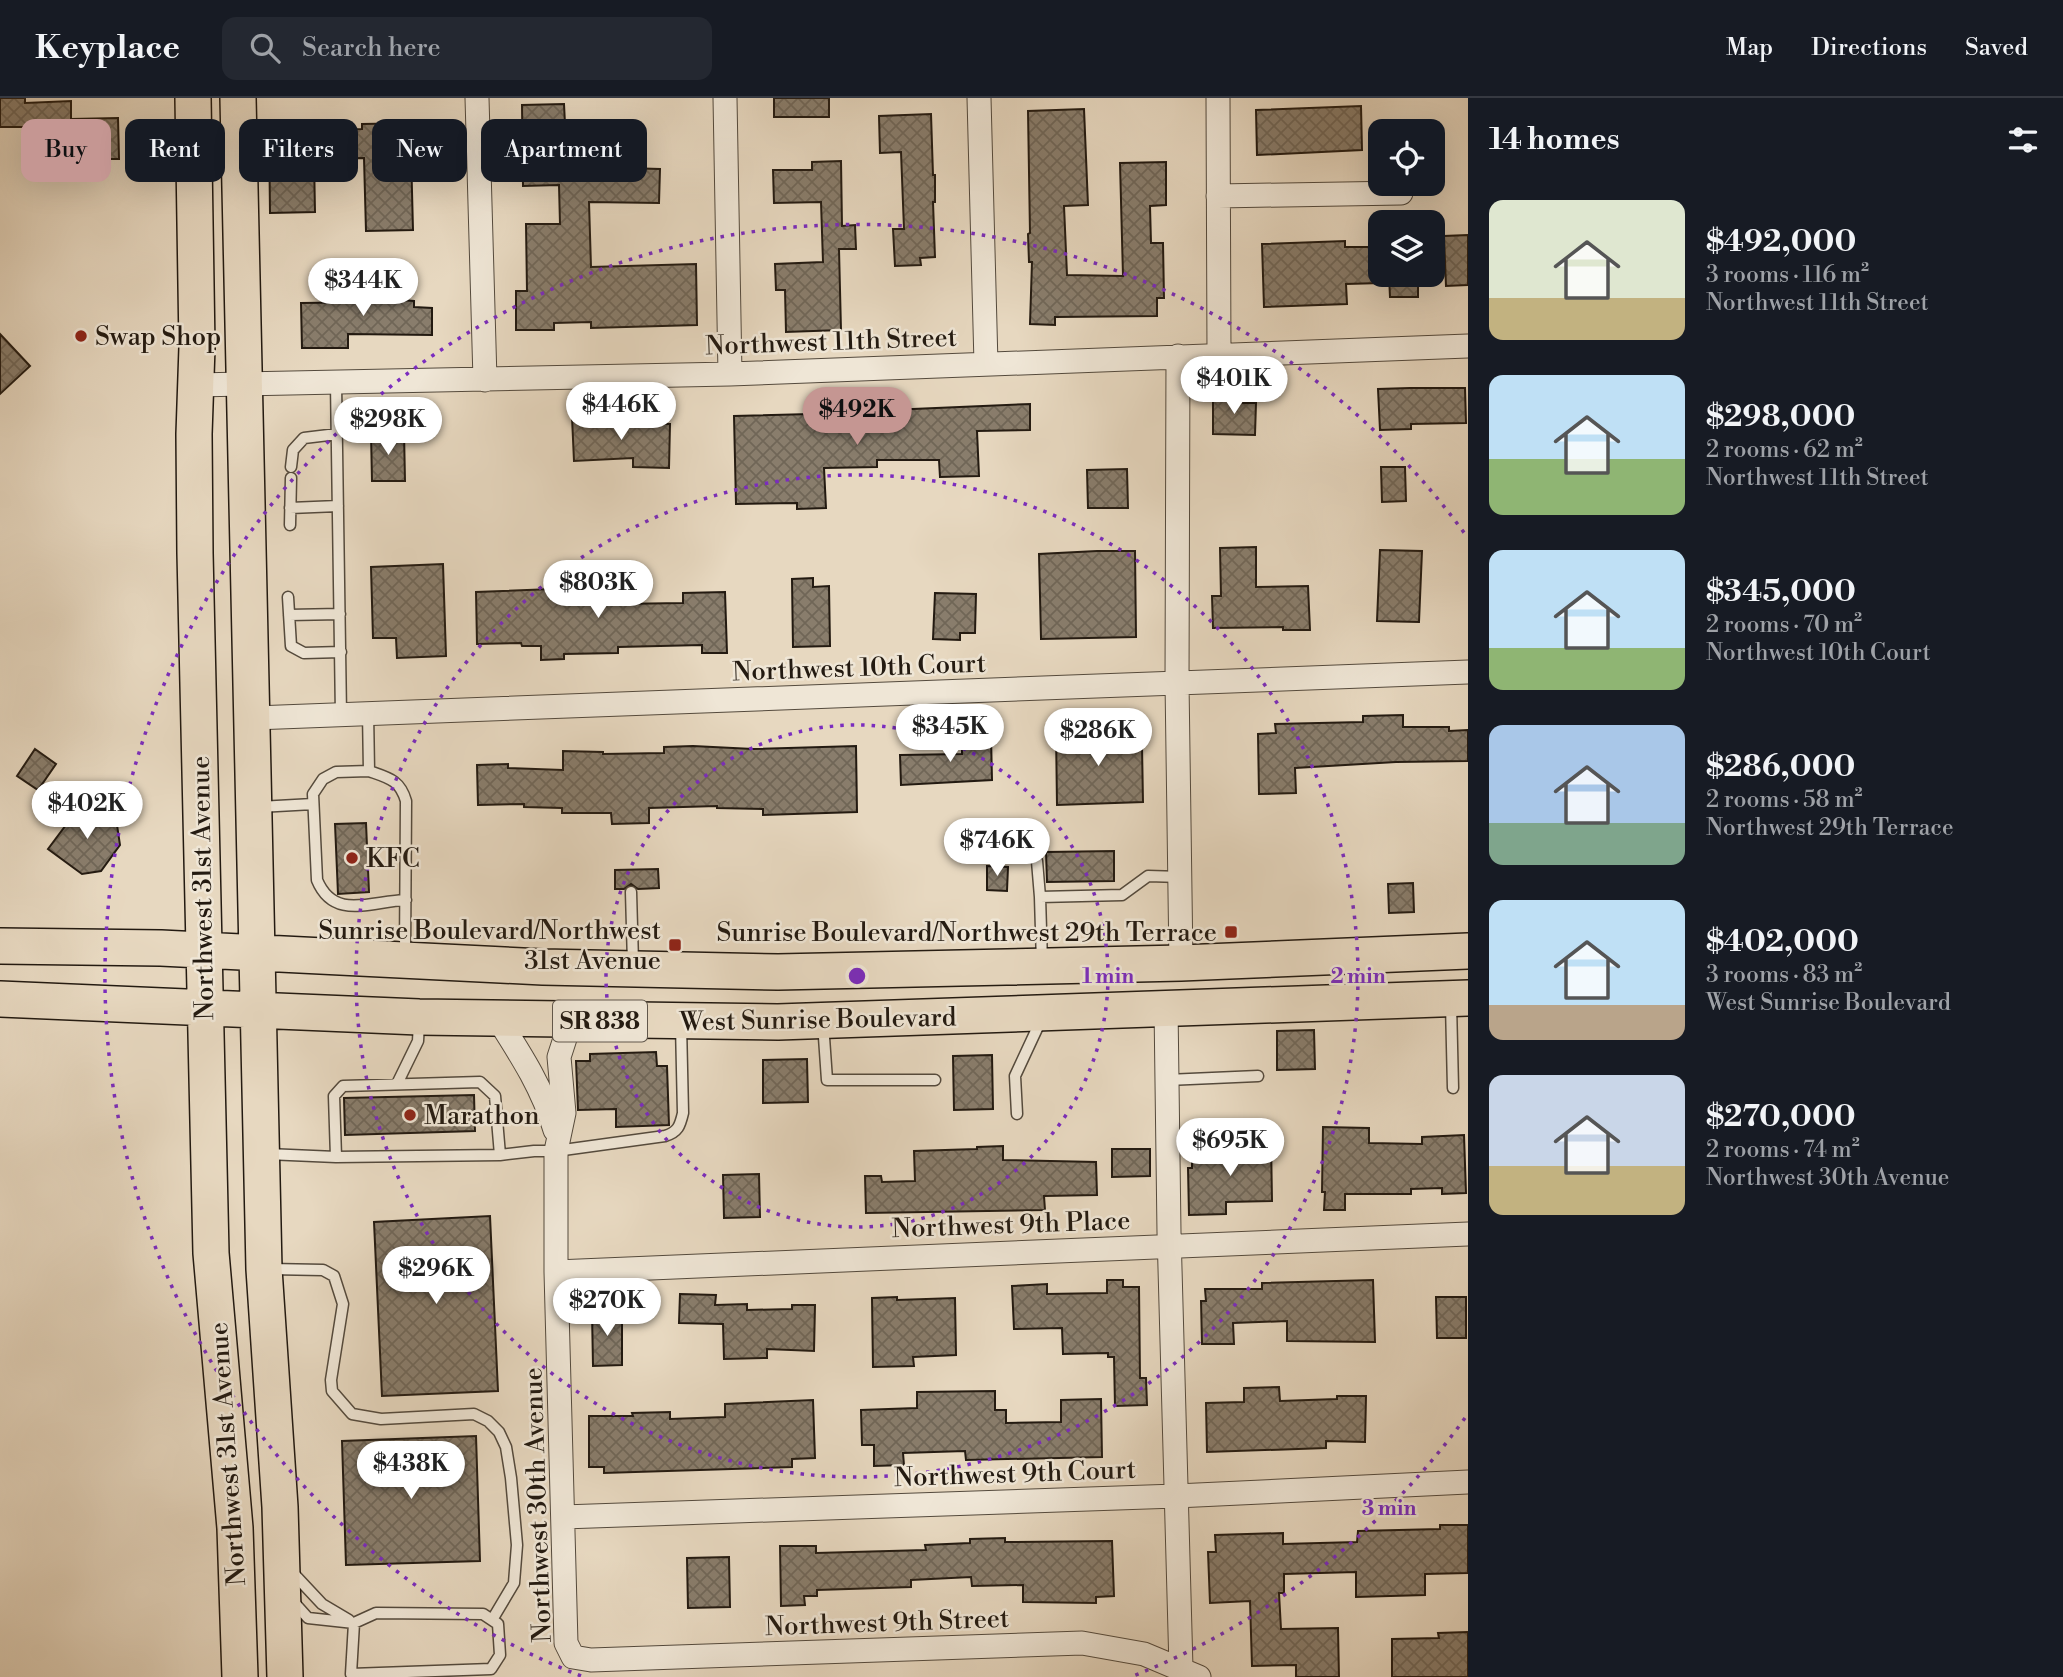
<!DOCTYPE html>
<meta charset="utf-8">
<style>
:root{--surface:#171b24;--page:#242831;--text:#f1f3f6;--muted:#9ea1a6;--line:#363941;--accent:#c59692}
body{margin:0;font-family:"Libre Bodoni",serif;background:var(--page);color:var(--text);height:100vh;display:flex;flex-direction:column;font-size:26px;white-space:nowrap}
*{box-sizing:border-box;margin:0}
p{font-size:23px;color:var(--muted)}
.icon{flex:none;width:38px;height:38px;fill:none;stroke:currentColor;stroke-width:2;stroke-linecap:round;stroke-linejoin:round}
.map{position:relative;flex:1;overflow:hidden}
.drawer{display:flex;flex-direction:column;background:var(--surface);width:595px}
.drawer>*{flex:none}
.top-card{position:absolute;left:21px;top:21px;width:665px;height:63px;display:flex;gap:14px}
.controls{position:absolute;left:1368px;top:21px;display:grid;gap:14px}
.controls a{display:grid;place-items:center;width:77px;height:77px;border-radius:14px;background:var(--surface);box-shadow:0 7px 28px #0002;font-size:35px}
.price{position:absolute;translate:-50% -60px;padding:0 16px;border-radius:24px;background:#fff;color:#222;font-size:23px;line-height:46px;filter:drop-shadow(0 2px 4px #0008)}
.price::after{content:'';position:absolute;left:50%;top:42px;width:21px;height:16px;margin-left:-10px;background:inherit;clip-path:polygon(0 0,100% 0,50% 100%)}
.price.current{background:var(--accent);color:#111}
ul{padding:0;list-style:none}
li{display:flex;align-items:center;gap:21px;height:175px;padding:0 21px}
li span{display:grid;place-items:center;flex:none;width:196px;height:140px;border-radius:14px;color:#555}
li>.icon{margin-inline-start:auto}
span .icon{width:84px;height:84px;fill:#fffc;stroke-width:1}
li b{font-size:30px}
h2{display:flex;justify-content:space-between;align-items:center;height:84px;padding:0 21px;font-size:30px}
.tag{padding:0 24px;border-radius:14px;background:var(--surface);box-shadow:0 7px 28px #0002;font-size:24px;line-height:63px}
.tag.current{background:var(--accent);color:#111}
header{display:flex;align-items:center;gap:42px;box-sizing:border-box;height:98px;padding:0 35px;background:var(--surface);border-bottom:2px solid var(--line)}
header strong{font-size:33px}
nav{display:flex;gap:38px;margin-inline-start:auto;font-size:24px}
.search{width:490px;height:63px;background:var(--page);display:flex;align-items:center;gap:18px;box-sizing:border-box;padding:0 24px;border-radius:14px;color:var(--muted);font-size:26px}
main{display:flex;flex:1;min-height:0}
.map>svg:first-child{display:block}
.building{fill:url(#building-cross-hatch);stroke:#231a11;stroke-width:2}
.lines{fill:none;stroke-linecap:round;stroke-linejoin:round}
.lane-casing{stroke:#544a3d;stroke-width:13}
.street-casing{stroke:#544a3d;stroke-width:25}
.primary-casing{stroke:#231a11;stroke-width:38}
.lane{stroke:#efe6d6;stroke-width:10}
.street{stroke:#efe6d6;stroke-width:23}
.primary{stroke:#e7d8c0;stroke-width:35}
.ring{fill:none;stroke:#7b2cbf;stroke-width:3.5;stroke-dasharray:3.5 7}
.poi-dot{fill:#8f2418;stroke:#efe6d6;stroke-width:2.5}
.labels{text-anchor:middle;stroke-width:5;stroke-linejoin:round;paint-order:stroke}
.shield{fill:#efe6d6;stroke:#60574c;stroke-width:2}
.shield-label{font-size:24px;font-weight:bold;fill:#231a11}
.poi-label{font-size:26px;fill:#231a11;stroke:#efe6d6;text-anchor:start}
.street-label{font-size:26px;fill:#231a11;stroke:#efe6d6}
.centre{fill:#7b2cbf;stroke:#efe6d6;stroke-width:3.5}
.ring-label{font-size:21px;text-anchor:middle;font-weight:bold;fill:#7b2cbf;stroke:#efe6d6;stroke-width:5;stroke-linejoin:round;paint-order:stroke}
</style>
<header>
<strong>Keyplace</strong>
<div class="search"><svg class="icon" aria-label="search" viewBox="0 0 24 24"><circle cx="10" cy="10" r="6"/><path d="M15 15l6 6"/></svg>Search here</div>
<nav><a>Map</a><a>Directions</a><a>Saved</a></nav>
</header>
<main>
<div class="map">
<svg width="1468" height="1579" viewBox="0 0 1468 1579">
<defs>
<pattern id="building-cross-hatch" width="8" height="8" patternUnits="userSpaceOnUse" patternTransform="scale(1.75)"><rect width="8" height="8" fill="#897d6c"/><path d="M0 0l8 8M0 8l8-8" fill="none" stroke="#706657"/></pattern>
</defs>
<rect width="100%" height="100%" fill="#e7d8c0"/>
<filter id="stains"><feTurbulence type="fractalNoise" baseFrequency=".00286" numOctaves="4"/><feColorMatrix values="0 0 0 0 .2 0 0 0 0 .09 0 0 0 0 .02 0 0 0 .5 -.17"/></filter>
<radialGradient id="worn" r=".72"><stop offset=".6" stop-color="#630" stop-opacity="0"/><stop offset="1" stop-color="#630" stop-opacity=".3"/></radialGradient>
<!-- building -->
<path class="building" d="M 0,0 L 25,0 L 25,5 L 71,3 L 71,21 L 118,20 L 119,61 L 103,61 L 104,75 L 75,76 L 74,38 L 48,39 L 48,29 L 0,29 Z
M 774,0 L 829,0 L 829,19 L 774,19 Z
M 564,6 L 565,26 L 577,25 L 578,57 L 589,57 L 589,69 L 660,71 L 659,105 L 589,104 L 591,169 L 696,166 L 697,227 L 591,230 L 591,224 L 554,225 L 554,232 L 516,232 L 516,193 L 527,193 L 526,126 L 560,126 L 559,87 L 523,88 L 522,7 Z
M 1361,8 L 1362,52 L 1257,57 L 1256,12 Z
M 1084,11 L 1088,107 L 1064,108 L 1067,177 L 1123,178 L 1120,65 L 1166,64 L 1166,107 L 1150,108 L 1151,145 L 1163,145 L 1164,200 L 1157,200 L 1157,218 L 1055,219 L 1055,227 L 1030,226 L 1032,164 L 1029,164 L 1028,136 L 1030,135 L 1028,13 Z
M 931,16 L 933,77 L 935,77 L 935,104 L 933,104 L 935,159 L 920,160 L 921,167 L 895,168 L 893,131 L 904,131 L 901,54 L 880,55 L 879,18 Z
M 420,25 L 421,54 L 411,54 L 413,132 L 366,133 L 364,60 L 314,61 L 315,114 L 270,115 L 269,27 L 309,26 L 309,32 L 362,31 L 362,26 Z
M 841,63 L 842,128 L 855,127 L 856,151 L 839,151 L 841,232 L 786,234 L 785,192 L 776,192 L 775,166 L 823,164 L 821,104 L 774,105 L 773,72 L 812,72 L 812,64 Z
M 1468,137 L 1468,187 L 1446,188 L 1444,138 Z
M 1345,143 L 1345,149 L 1381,149 L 1381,185 L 1346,186 L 1347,206 L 1264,209 L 1262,146 Z
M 1389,177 L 1418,177 L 1418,199 L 1390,199 Z
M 373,183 L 401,184 L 401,202 L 414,203 L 414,209 L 432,210 L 432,237 L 348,236 L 348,250 L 302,250 L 301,205 L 373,204 Z
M 0,236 L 30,268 L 0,296 Z
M 1410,290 L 1465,290 L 1466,325 L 1411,326 L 1411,331 L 1380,332 L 1378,291 Z
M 1213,298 L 1244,299 L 1243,305 L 1256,305 L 1255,337 L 1213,336 Z
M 1030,306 L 1030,332 L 977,333 L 979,378 L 940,379 L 939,362 L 877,362 L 877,369 L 824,370 L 826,410 L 797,411 L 797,405 L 736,406 L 734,318 L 890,314 L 890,312 Z
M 606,317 L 606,326 L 670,326 L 669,370 L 633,369 L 633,360 L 574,363 L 572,319 Z
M 404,334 L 405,383 L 372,383 L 371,335 Z
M 1381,369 L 1405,369 L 1406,403 L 1382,404 Z
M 1127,371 L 1128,410 L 1088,410 L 1087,372 Z
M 1256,449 L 1256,489 L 1308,488 L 1310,532 L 1283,532 L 1283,529 L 1213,530 L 1212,498 L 1221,498 L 1220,450 Z
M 1380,452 L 1422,453 L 1419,524 L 1377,523 Z
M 1097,453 L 1135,453 L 1136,539 L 1041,541 L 1039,456 Z
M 443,466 L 446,558 L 397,560 L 396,540 L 373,540 L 371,469 Z
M 616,480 L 617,506 L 683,505 L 683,495 L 725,494 L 727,555 L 702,555 L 702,547 L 618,549 L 618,555 L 564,556 L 564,561 L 541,562 L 541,548 L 522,548 L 521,545 L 477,546 L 476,494 L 578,490 L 578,481 Z
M 813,480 L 813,489 L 829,488 L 830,548 L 793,549 L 792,481 Z
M 935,495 L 976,496 L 975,535 L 960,535 L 960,542 L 933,541 Z
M 1403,617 L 1403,629 L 1449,629 L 1449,633 L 1468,632 L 1468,663 L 1396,664 L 1295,670 L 1296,695 L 1259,696 L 1258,636 L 1276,635 L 1275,626 L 1363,624 L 1363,618 Z
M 1105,632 L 1129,632 L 1129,648 L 1142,648 L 1143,704 L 1057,707 L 1056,634 Z
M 962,638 L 991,638 L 992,682 L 901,687 L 900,657 L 962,656 Z
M 693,648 L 753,651 L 856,648 L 857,714 L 763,717 L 763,711 L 717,710 L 717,708 L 649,710 L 649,725 L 612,726 L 611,715 L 562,715 L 562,710 L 524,709 L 524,706 L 478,707 L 477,667 L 508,666 L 508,670 L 563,672 L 563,653 L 603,654 L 603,656 L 664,655 L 664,649 Z
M 35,651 L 56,666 L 38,692 L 17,678 Z
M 84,703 L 117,727 L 120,747 L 101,773 L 82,776 L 48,751 Z
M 366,725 L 369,794 L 338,796 L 335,726 Z
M 1114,753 L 1114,783 L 1047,784 L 1046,754 Z
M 987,768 L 1008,769 L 1007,793 L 987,792 Z
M 658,771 L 659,790 L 638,791 L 631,786 L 624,791 L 615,791 L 615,772 Z
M 1413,785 L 1414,814 L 1389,815 L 1388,786 Z
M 1314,932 L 1315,971 L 1277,972 L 1277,933 Z
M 656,954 L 657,968 L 667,968 L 669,1027 L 616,1029 L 616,1011 L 578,1012 L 576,963 L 590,963 L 590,956 Z
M 992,957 L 993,1011 L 954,1012 L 953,958 Z
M 807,961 L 808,1004 L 763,1005 L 763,962 Z
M 474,997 L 475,1033 L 345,1037 L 344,1000 Z
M 1323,1029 L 1369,1030 L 1369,1045 L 1422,1046 L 1422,1039 L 1464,1037 L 1466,1095 L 1442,1096 L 1442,1090 L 1411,1091 L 1411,1096 L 1345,1096 L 1345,1112 L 1324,1112 L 1325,1094 L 1322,1094 Z
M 1271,1043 L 1272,1103 L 1226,1104 L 1226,1116 L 1189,1117 L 1188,1070 L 1192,1070 L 1192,1057 L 1232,1055 L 1232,1044 Z
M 1003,1048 L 1003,1062 L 1096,1064 L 1097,1097 L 1044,1098 L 1045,1112 L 866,1115 L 865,1078 L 881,1078 L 882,1084 L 915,1083 L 914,1053 L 977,1051 L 977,1049 Z
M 1112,1051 L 1150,1051 L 1150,1078 L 1112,1079 Z
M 759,1076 L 760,1119 L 724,1120 L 723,1077 Z
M 490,1118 L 498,1293 L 382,1298 L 374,1124 Z
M 1107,1182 L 1123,1182 L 1123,1189 L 1139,1189 L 1140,1280 L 1146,1280 L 1147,1307 L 1115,1308 L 1114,1259 L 1108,1259 L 1108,1255 L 1063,1256 L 1062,1230 L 1014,1231 L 1012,1188 L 1047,1186 L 1047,1196 L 1107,1195 Z
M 1373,1182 L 1375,1244 L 1287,1243 L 1287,1223 L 1233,1225 L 1234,1246 L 1202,1246 L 1201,1203 L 1206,1203 L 1205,1191 L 1262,1191 L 1262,1185 Z
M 680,1196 L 716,1197 L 715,1207 L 747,1206 L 747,1212 L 792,1211 L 792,1207 L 815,1207 L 814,1253 L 767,1251 L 767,1260 L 724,1261 L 723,1226 L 679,1225 Z
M 897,1199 L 897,1202 L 955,1200 L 956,1257 L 913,1259 L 914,1268 L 873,1269 L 872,1200 Z
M 1436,1199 L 1466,1199 L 1466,1240 L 1437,1240 Z
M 622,1213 L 622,1267 L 593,1268 L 592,1214 Z
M 1279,1289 L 1280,1303 L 1337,1301 L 1337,1298 L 1366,1298 L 1365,1344 L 1326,1343 L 1326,1350 L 1207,1354 L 1206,1305 L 1244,1304 L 1244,1290 Z
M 995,1293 L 995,1312 L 1006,1312 L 1006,1325 L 1061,1324 L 1061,1302 L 1101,1301 L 1102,1359 L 966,1362 L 965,1353 L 903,1355 L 904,1367 L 874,1368 L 874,1347 L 862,1347 L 861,1312 L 917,1310 L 917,1294 Z
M 813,1302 L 815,1360 L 792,1361 L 792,1369 L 604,1375 L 604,1369 L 589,1369 L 589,1318 L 633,1318 L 632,1315 L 670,1314 L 670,1321 L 725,1319 L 725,1306 Z
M 476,1338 L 480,1463 L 346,1467 L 342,1343 Z
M 1440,1427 L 1468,1427 L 1468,1475 L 1425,1476 L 1425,1497 L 1356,1499 L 1356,1474 L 1284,1476 L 1284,1495 L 1279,1495 L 1281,1531 L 1338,1530 L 1339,1579 L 1296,1579 L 1296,1567 L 1252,1568 L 1250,1503 L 1210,1505 L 1208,1454 L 1216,1454 L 1215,1437 L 1283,1435 L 1283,1446 L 1357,1444 L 1358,1433 L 1440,1431 Z
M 1005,1440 L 1005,1444 L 1112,1443 L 1114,1498 L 1096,1499 L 1096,1505 L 1023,1504 L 1023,1487 L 972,1488 L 971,1479 L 911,1482 L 911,1489 L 817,1492 L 817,1498 L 804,1498 L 805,1507 L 781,1508 L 780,1448 L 816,1448 L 816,1455 L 926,1452 L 925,1447 L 970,1445 L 970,1441 Z
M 729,1459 L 730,1509 L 688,1510 L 687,1460 Z
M 1468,1534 L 1468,1579 L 1392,1579 L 1392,1541 L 1439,1540 L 1438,1535 Z"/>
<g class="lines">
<!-- lane casing -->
<g class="lane-casing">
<path id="lane" d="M 336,285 L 341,617
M 291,369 L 293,352 L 304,340 L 337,336
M 290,410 L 338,408
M 290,427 L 291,380
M 288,499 L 291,548 L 304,555 L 341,554
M 289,517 L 340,516
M 368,614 L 369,673 C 389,680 400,682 406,703 L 405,856
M 369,673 L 336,674 L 323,681 L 313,696 L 317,782 C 334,823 371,803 406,802
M 259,709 L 313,706
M 1037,763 L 1040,799
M 631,794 L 633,865
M 1042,865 L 1040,799 L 1122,797 L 1148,778 L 1181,779
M 1451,906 L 1453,990
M 823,925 L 827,982 L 935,982
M 1167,982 L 1258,978
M 397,986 L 418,943 L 419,925
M 1017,1016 L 1015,978 L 1042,920
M 267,1056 L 336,1059 L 500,1057 L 534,1053 L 556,1053 L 665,1038 C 678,1034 680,1028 683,1015 L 681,927
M 336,1059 L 334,998 L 343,988 L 480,984 L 495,998 L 500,1057
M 270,1171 L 323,1172 L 334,1178 L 343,1206 L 331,1282 L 332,1293 L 352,1316 L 381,1321 L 474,1316 L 488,1323 L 499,1334 L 506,1349 L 511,1380 L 517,1447 L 514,1485 L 492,1522
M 292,1474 L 322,1506 L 349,1522
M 291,1501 L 308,1520 L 354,1525 L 376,1515 L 483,1516 L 498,1526 L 500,1557 L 491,1571 L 351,1576 L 354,1525"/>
</g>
<!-- street casing -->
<g class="street-casing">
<path id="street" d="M 477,0 L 485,282
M 725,0 L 730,276
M 979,0 L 986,266
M 1218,0 L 1219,256
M 1218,98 L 1401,95
M 1178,258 L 1177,584 L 1181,865
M 196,287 L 730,276 L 1468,248
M 252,620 L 1468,574
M 1166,909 L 1169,1134 L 1181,1570
M 498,921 C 521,957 543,991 555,1032
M 571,922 L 559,959 L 564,1015 L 556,1053 L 556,1174 L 566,1545 L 573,1559 L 591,1562 L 1082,1545 L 1144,1556 L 1199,1579
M 556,1174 L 1468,1136
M 563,1419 L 1176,1398 L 1468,1384"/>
</g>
<!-- primary casing -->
<g class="primary-casing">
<path id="primary" d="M 193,0 L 197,249 L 194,336 L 195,455 L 211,1155 L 235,1430 L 240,1579
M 238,0 L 264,1171 L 280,1409 L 285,1579
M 0,848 L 161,850 L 543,869 L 778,874 L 1181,865 L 1468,853
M 0,901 L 419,919 L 778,924 L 1468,900"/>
</g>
<!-- lane -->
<use href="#lane" class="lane"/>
<!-- street -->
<use href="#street" class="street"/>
<!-- primary -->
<use href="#primary" class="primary"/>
</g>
<!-- distance rings -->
<g class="ring">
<circle cx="857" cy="878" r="251"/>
<circle cx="857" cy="878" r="501"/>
<path d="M1465 1320A752 752 0 0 1 1133 1578M581 1578A752 752 0 1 1 1465 436"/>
</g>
<!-- markers -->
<g class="poi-dot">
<circle cx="81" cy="238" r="7"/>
<circle cx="352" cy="760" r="7"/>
<rect x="1224" y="827" width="14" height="14" rx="3.5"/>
<rect x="668" y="840" width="14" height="14" rx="3.5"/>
<circle cx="410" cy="1017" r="7"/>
</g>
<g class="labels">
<!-- shield labels -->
<rect class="shield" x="553" y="902.5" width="94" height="41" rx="5"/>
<g class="shield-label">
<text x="600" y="931">SR 838</text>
</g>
<!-- poi labels -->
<g class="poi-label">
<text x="95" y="247">Swap Shop</text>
<text x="366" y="769">KFC</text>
<text x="661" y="841" text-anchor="end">Sunrise Boulevard/Northwest<tspan x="661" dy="30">31st Avenue</tspan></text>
<text x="1217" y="843" text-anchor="end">Sunrise Boulevard/Northwest 29th Terrace</text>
<text x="424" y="1026">Marathon</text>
</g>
<!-- street labels -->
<g class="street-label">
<text transform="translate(831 243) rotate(-2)" y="9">Northwest 11th Street</text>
<text transform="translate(859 569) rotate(-2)" y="9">Northwest 10th Court</text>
<text transform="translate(202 790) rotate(-91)" y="9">Northwest 31st Avenue</text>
<text transform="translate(818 921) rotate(-1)" y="9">West Sunrise Boulevard</text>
<text transform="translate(1011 1126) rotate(-2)" y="9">Northwest 9th Place</text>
<text transform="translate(227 1356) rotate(-94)" y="9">Northwest 31st Avenue</text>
<text transform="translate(1015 1375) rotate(-2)" y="9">Northwest 9th Court</text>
<text transform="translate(537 1407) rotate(-92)" y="9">Northwest 30th Avenue</text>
<text transform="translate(887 1524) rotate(-2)" y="9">Northwest 9th Street</text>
</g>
</g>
<circle cx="857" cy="878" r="10" class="centre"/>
<g class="ring-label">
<text x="1108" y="885">1 min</text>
<text x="1358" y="885">2 min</text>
<text x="1389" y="1417">3 min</text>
</g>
<rect width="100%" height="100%" filter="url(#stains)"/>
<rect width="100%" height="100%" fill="url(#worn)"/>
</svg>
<div class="controls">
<a><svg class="icon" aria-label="locate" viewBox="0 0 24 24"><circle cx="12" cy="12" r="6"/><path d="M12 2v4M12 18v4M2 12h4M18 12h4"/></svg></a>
<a><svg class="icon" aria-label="layers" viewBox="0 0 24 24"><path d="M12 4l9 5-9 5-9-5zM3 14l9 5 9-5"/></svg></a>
</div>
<b class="price" style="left:363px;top:220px">$344K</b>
<b class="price" style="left:1234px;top:318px">$401K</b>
<b class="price" style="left:621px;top:344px">$446K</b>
<b class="price current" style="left:857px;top:349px">$492K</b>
<b class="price" style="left:388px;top:359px">$298K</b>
<b class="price" style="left:598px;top:522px">$803K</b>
<b class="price" style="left:950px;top:666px">$345K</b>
<b class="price" style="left:1098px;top:670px">$286K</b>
<b class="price" style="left:87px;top:743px">$402K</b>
<b class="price" style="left:997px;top:780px">$746K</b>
<b class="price" style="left:1230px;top:1080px">$695K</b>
<b class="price" style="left:436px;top:1208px">$296K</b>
<b class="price" style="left:607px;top:1240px">$270K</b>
<b class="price" style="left:411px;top:1403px">$438K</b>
<div class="top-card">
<a class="tag current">Buy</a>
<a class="tag">Rent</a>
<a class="tag">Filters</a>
<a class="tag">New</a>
<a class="tag">Apartment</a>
</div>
</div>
<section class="drawer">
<h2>14 homes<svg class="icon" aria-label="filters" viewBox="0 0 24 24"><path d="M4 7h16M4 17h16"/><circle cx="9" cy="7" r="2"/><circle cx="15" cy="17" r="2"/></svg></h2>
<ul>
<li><span style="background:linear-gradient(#dfe7d0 70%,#c2b280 0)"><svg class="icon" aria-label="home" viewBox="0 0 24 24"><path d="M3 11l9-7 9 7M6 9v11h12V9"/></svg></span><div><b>$492,000</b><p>3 rooms · 116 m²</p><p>Northwest 11th Street</p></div></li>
<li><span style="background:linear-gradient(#bfe0f5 60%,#8fb573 0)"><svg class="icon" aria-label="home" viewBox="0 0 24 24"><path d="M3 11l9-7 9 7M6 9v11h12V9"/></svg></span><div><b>$298,000</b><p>2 rooms · 62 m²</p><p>Northwest 11th Street</p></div></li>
<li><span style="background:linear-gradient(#bfe0f5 70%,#8fb573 0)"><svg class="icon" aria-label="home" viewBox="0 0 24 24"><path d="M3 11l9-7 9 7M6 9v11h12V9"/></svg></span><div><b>$345,000</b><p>2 rooms · 70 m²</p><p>Northwest 10th Court</p></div></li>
<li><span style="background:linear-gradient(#a9c7e8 70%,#7fa58c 0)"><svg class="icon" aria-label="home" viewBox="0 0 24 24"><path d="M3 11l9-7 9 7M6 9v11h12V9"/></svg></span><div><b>$286,000</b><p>2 rooms · 58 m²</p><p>Northwest 29th Terrace</p></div></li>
<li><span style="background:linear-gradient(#bfe0f5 75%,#b9a48a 0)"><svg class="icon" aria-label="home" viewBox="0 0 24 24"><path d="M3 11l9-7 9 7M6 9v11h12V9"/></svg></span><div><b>$402,000</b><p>3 rooms · 83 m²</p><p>West Sunrise Boulevard</p></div></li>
<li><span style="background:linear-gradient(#c9d6e8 65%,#c2b280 0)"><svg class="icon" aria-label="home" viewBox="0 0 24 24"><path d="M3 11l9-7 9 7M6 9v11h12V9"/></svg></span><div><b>$270,000</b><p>2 rooms · 74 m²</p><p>Northwest 30th Avenue</p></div></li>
</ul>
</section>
</main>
